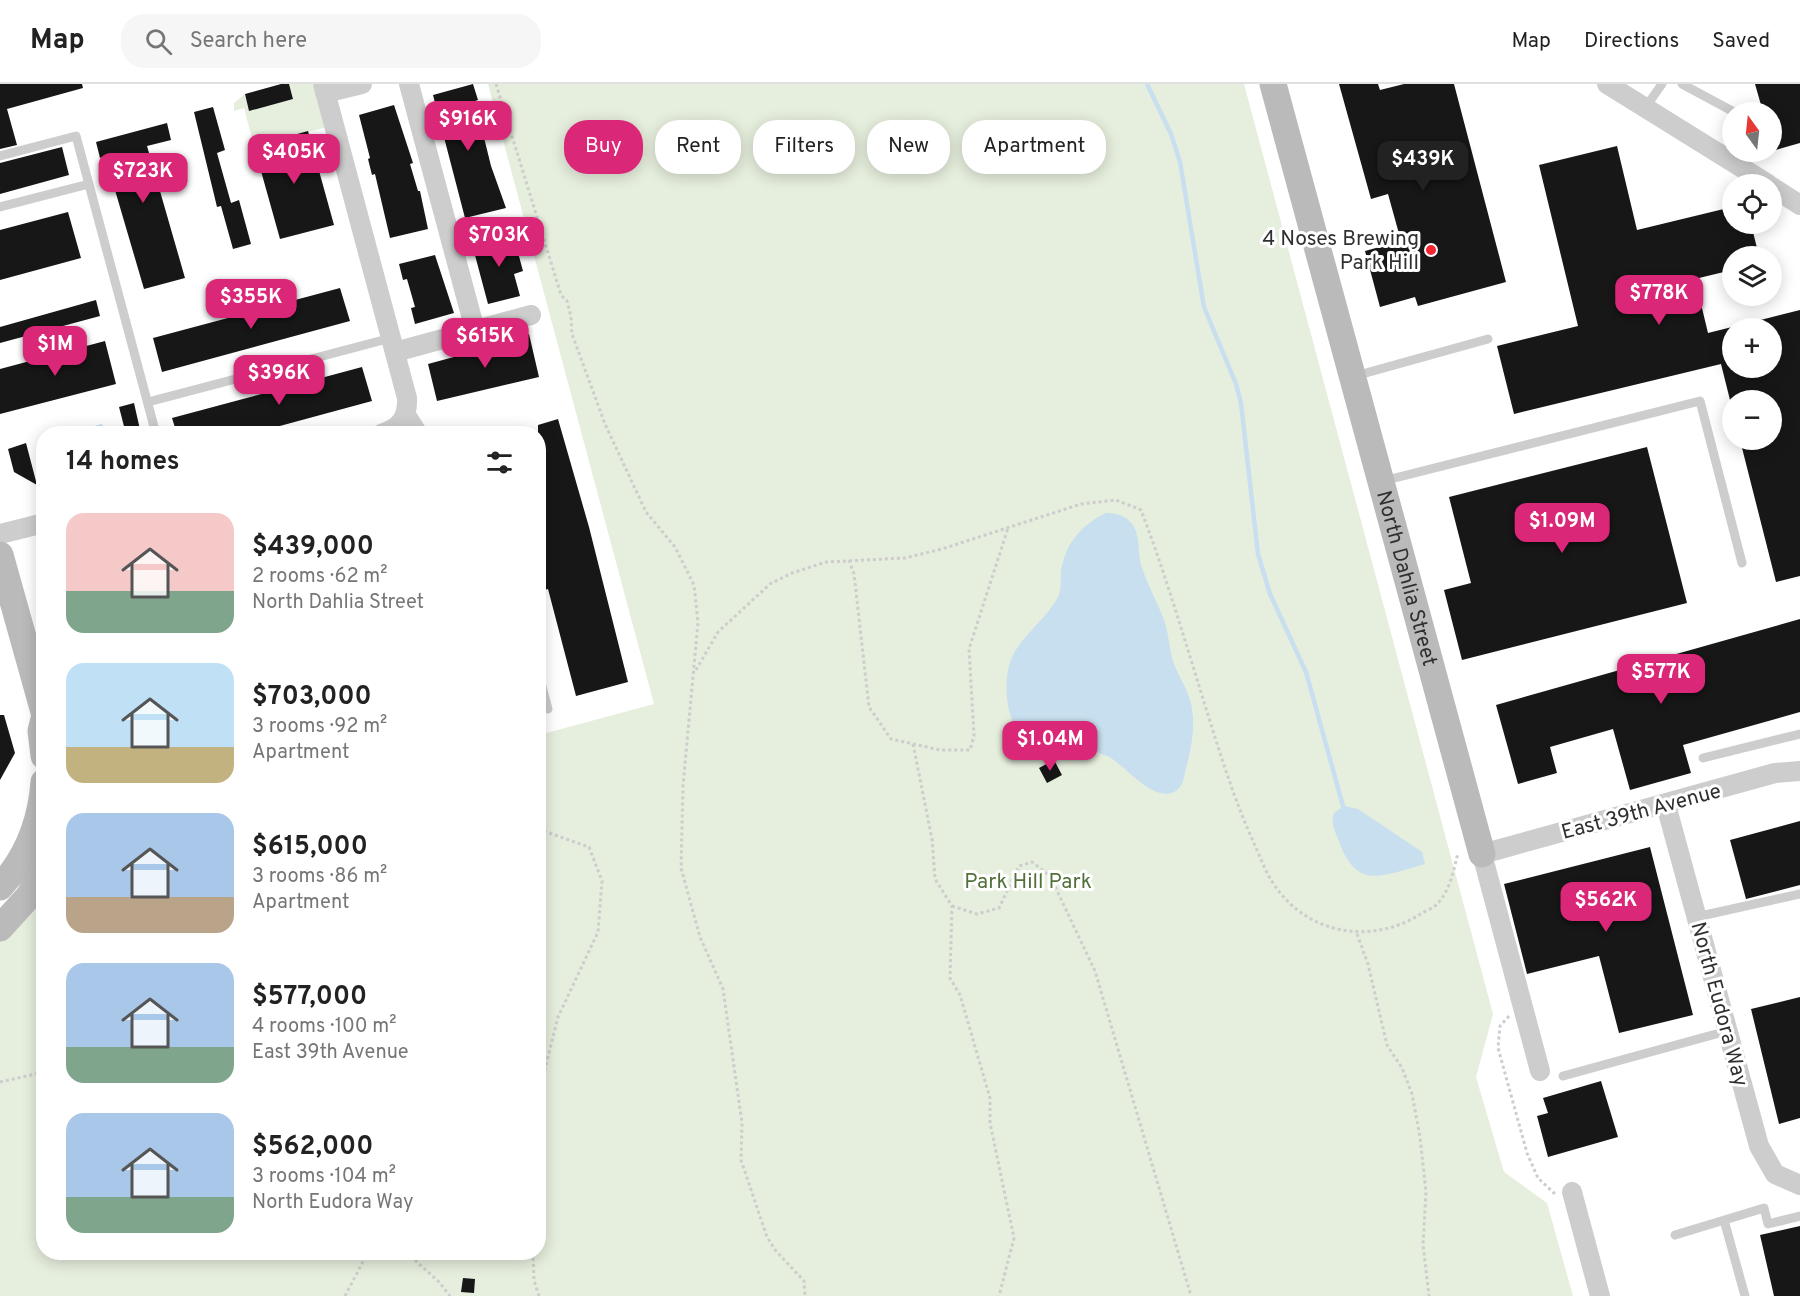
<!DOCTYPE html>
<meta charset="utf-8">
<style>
:root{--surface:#fff;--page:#f6f6f6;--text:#222;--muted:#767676;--line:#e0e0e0;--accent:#db2777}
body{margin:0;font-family:Overpass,sans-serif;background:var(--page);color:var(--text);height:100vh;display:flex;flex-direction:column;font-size:22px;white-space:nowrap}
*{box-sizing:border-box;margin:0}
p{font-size:20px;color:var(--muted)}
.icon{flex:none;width:33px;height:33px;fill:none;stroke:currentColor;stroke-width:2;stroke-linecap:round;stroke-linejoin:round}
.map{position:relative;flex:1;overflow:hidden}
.drawer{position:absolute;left:36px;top:342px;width:510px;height:834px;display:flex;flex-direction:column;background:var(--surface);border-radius:24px;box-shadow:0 3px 15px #0003}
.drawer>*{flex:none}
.guide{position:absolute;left:564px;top:36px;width:570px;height:54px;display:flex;gap:12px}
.needle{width:39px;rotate:345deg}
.buttons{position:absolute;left:1722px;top:18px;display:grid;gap:12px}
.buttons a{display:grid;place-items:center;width:60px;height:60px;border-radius:50%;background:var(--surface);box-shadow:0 3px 15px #0003;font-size:30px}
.price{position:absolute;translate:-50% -51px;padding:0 14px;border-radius:12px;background:var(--accent);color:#fff;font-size:20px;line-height:39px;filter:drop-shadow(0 2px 3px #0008)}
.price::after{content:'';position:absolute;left:50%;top:36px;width:18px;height:14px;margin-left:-9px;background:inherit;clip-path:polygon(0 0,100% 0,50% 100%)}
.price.on{background:#222;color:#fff}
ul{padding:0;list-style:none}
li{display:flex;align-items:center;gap:18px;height:150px;padding:0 30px}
li span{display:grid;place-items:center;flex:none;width:168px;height:120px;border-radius:18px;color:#555}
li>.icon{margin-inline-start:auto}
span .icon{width:72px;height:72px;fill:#fffc;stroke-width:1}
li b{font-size:26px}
h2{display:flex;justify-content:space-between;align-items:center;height:72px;padding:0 30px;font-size:26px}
.pill{padding:0 21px;border-radius:24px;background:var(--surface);box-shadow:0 3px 15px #0003;font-size:21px;line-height:54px}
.pill.on{background:var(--accent);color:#fff}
header{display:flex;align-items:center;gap:36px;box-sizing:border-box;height:84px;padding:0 30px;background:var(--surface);border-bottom:2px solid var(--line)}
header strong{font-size:28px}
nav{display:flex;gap:33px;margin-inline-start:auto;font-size:21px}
.search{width:420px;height:54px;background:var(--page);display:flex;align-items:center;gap:15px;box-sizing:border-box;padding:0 21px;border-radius:24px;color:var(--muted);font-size:22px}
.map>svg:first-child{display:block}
.green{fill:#e6eedd}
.water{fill:#c8dfef}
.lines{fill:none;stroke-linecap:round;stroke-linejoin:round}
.stream{stroke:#c8dfef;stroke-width:4.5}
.building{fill:#171717}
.path{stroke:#cdcdcd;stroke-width:3;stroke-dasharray:3 3;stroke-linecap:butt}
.lane{stroke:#cdcdcd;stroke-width:9}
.street{stroke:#cdcdcd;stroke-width:20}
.secondary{stroke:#bababa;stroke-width:27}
.poi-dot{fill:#f32632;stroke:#fff;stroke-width:2}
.labels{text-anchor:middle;stroke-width:6;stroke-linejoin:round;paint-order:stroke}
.poi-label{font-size:21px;fill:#303030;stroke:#fff;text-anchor:end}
.street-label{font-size:21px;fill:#303030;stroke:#fff}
.park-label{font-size:21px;fill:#527039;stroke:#fff}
</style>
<header>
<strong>Map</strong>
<div class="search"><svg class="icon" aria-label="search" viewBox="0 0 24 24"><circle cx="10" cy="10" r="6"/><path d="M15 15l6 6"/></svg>Search here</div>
<nav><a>Map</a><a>Directions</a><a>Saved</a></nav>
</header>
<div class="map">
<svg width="1800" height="1212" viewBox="0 0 1800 1212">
<rect width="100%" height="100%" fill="#fff"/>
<!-- green -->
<path class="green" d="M 289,0 L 312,0 L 319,10 L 327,43 L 254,62 L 244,24 L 234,27 L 234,19 L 245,10 L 249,26 L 293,15 Z
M 488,0 L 1244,0 L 1493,930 L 1476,993 L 1504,1088 L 1547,1119 L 1573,1212 L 0,1212 L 0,855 L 43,802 L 44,1168 L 538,1168 L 539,651 L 654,620 Z"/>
<!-- water -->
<path class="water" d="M 102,340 L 105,349 L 67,349 Z
M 1106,429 C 1118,429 1130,433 1135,445 C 1140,456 1138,470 1141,481 C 1147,500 1157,517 1164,536 C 1169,550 1169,566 1174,580 C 1178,591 1185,601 1189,613 C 1197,634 1192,663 1186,684 C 1184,693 1183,704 1174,708 C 1152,718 1126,682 1109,673 C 1098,668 1083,661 1070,662 C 1059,663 1057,680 1044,675 C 1009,660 998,602 1013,571 C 1024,550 1046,535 1058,513 C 1063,503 1059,489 1063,478 C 1069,455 1085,439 1106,429 Z
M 1344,722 L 1358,725 L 1422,768 L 1425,780 C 1386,790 1358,808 1340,760 C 1336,749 1330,740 1334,729 Z"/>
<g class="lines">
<!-- stream -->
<path class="stream" d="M 1147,0 L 1171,50 L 1180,78 L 1204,223 L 1236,300 L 1241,319 L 1258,470 L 1270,510 L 1306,588 L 1343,722"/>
</g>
<!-- building -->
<path class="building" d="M 0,0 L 82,0 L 83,4 L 7,25 L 17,61 L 0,65 Z
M 281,0 L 289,0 L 293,15 L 249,27 L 245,10 Z
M 473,0 L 478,16 L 475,17 L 491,82 L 506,124 L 465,134 L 433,11 Z
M 1339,0 L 1378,0 L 1380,6 L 1404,0 L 1454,0 L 1506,198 L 1418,222 L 1415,213 L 1380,223 L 1365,167 L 1401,157 L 1388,110 L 1371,115 Z
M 1755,0 L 1800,0 L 1800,59 L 1772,67 L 1772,28 L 1763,28 Z
M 394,21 L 413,79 L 410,80 L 418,107 L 420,107 L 428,145 L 390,154 L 375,90 L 372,91 L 368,75 L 370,74 L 359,31 Z
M 213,23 L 225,66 L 217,69 L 231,119 L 239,116 L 251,160 L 233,165 L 221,122 L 217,123 L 194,28 Z
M 167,39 L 171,56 L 147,62 L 185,194 L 144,205 L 105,72 L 100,74 L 96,58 Z
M 308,47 L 334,141 L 280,155 L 254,62 Z
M 1617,62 L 1637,146 L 1732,123 L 1732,140 L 1751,140 L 1759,172 L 1732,172 L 1732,186 L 1695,195 L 1708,249 L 1732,243 L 1732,284 L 1772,284 L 1772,244 L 1745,244 L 1745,240 L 1800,226 L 1800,492 L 1776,498 L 1740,356 L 1772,356 L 1772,316 L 1730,316 L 1721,280 L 1514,330 L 1497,262 L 1578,242 L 1539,81 Z
M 62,63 L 69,91 L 0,110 L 0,79 Z
M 68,128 L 81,174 L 0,196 L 0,146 Z
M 513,150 L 523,187 L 514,190 L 520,212 L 488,220 L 472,160 Z
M 435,171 L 454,229 L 415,240 L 411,224 L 415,223 L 407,195 L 403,196 L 399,180 Z
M 340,204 L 350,237 L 162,288 L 153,254 Z
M 96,216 L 100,232 L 0,259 L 0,243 Z
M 529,250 L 539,293 L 437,317 L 428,280 L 513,257 L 513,254 Z
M 105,257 L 116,300 L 0,330 L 0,285 Z
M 362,283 L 372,317 L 250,350 L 177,350 L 172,334 Z
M 134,319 L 141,350 L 126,350 L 119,323 Z
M 558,335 L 589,443 L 628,598 L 576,612 L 548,505 L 538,508 L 538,341 Z
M 26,359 L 37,401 L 14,388 L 8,365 Z
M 1647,363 L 1687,519 L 1462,576 L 1444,506 L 1471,499 L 1449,413 Z
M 1800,535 L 1800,628 L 1683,661 L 1691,689 L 1630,706 L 1613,645 L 1550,663 L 1557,689 L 1518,700 L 1496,621 Z
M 0,631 L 4,631 L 15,669 L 0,696 Z
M 1054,676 L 1062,691 L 1047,699 L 1039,684 Z
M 1800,737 L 1800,801 L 1746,815 L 1730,756 Z
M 1650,763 L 1693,931 L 1619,949 L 1599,872 L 1527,890 L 1504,800 Z
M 1800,913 L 1800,1034 L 1779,1040 L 1751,925 Z
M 1601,997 L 1618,1053 L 1548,1073 L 1537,1032 L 1548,1029 L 1543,1014 Z
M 1800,1142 L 1800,1212 L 1774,1212 L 1760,1151 Z
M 463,1194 L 475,1195 L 474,1209 L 461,1208 Z"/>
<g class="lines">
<!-- path -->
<path class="path" d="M 496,0 L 561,211 L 567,217 L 571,233 L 572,250 L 605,340 L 646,428 L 675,463 L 694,501 L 698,538 L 683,702 L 681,784 L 700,853 L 723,905 L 742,1039 L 741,1076 L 767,1153 L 776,1167 L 804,1197 L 805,1212
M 849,476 L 854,490 L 869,623 L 891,655 L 940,666 L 970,666 L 974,652 L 969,565 L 1008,444
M 696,586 L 718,548 L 770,500 L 792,489 L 826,478 L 905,474 L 942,465 L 1081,420 L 1116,416 L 1141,426 C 1167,494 1187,564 1209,634 C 1222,676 1235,717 1253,757 C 1260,772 1265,788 1275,802 C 1308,850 1370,861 1419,831 C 1425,827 1434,824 1438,819 C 1450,806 1454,785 1458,769
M 913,660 L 932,755 L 935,795 L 952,822 L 950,894 L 960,911 L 990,1014 L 990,1039 L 1014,1154 L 999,1212
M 538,745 L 589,763 L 602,797 L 598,848 L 558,933 L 542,997 L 538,1038
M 952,822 L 977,830 L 999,824 L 1019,782 L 1032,778 L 1050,792 L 1095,887 L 1191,1212
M 1357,850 L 1368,880 L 1387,961 L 1402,984 L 1412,1010 L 1420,1053 L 1426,1108 L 1423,1161 L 1429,1212
M 1509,932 L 1500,942 L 1498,964 L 1527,1069 L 1538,1094 L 1555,1110
M 0,998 L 44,988
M 406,1168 L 439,1198 L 450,1212
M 533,1168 L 534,1196 L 539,1212
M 345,1212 L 368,1168"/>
<!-- lane -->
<path class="lane" d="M 1682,0 L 1734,28
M 1645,24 L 1662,0
M 0,72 L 76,52 L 156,350
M 1724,73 L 1732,57
M 0,123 L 89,100
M 1355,292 L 1488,255
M 148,318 L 391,254
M 1383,397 L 1700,317 L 1742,479
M 538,588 L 548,625
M 1703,674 L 1800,650
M 1696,833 L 1800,810
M 1563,992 L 1727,947
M 1724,1136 L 1745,1212
M 1675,1151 L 1764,1124 L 1768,1140 L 1800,1132"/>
<!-- street -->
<path class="street" d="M 323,0 L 407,314 C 408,334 400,344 381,350
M 409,0 L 475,246
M 1607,0 L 1768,100
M 325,9 L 362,0
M 1772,103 L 1800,121
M 395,268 L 531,231
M 406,331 L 418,350
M 0,450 L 44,439
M 1666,721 L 1759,1062 L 1775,1090 L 1800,1101
M 1540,987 L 1482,770 L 1775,689 L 1800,687
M 1572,1108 L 1600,1212"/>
<!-- secondary -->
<g class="secondary">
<path id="s1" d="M 1273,0 L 1482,770"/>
<path d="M 0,471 L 44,628"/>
<path d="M 44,635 L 41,647 L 44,672"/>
<path d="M 0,803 C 27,774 41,737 44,698"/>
<path d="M 0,844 L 29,812 L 44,785"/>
</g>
</g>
<!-- markers -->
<circle class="poi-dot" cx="1431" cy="166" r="6"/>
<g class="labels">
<!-- poi labels -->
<g class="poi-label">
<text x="1419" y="161">4 Noses Brewing<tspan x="1419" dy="24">Park Hill</tspan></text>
</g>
<!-- street labels -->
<g class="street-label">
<text dy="7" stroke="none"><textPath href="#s1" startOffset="512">North Dahlia Street</textPath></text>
<text transform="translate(1641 727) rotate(-15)" y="7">East 39th Avenue</text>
<text transform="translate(1720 920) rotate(75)" y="7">North Eudora Way</text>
</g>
<!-- park labels -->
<g class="park-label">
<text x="1028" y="804">Park Hill Park</text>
</g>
</g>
</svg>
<div class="buttons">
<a><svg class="needle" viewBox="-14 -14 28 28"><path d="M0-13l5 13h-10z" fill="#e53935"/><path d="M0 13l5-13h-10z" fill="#767676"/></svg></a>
<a><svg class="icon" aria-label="locate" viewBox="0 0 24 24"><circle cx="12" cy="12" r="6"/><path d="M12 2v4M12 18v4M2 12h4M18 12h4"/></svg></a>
<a><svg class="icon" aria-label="layers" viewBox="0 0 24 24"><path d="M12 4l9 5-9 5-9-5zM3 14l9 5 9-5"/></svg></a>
<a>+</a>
<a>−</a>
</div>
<b class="price" style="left:468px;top:68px">$916K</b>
<b class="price" style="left:294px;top:101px">$405K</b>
<b class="price on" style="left:1423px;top:108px">$439K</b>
<b class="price" style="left:143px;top:120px">$723K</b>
<b class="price" style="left:499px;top:184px">$703K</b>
<b class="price" style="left:1659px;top:242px">$778K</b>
<b class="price" style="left:251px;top:246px">$355K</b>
<b class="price" style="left:485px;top:285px">$615K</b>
<b class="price" style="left:55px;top:293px">$1M</b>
<b class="price" style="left:279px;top:322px">$396K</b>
<b class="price" style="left:1562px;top:470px">$1.09M</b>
<b class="price" style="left:1661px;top:621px">$577K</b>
<b class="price" style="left:1050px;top:688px">$1.04M</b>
<b class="price" style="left:1606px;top:849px">$562K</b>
<div class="guide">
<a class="pill on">Buy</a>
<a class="pill">Rent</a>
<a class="pill">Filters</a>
<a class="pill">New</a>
<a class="pill">Apartment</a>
</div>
<section class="drawer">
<h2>14 homes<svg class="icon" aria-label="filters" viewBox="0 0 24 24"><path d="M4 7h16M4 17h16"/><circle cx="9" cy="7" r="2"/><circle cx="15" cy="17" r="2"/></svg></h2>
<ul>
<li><span style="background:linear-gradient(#f6c9c9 65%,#7fa58c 0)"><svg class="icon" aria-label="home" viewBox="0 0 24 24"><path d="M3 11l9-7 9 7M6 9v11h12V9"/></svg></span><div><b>$439,000</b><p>2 rooms · 62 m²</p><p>North Dahlia Street</p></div></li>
<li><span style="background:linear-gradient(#bfe0f5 70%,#c2b280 0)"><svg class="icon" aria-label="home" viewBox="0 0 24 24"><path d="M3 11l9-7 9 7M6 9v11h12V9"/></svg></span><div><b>$703,000</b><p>3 rooms · 92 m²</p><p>Apartment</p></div></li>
<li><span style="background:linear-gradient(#a9c7e8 70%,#b9a48a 0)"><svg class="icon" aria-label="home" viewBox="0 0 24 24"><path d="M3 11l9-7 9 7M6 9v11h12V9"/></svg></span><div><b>$615,000</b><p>3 rooms · 86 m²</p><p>Apartment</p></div></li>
<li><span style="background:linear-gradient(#a9c7e8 70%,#7fa58c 0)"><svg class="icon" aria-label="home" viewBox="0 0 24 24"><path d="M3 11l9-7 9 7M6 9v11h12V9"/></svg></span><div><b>$577,000</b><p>4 rooms · 100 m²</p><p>East 39th Avenue</p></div></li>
<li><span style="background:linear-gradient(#a9c7e8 70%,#7fa58c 0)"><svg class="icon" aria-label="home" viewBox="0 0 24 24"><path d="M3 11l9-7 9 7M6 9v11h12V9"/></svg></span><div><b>$562,000</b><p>3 rooms · 104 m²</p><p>North Eudora Way</p></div></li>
</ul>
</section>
</div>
